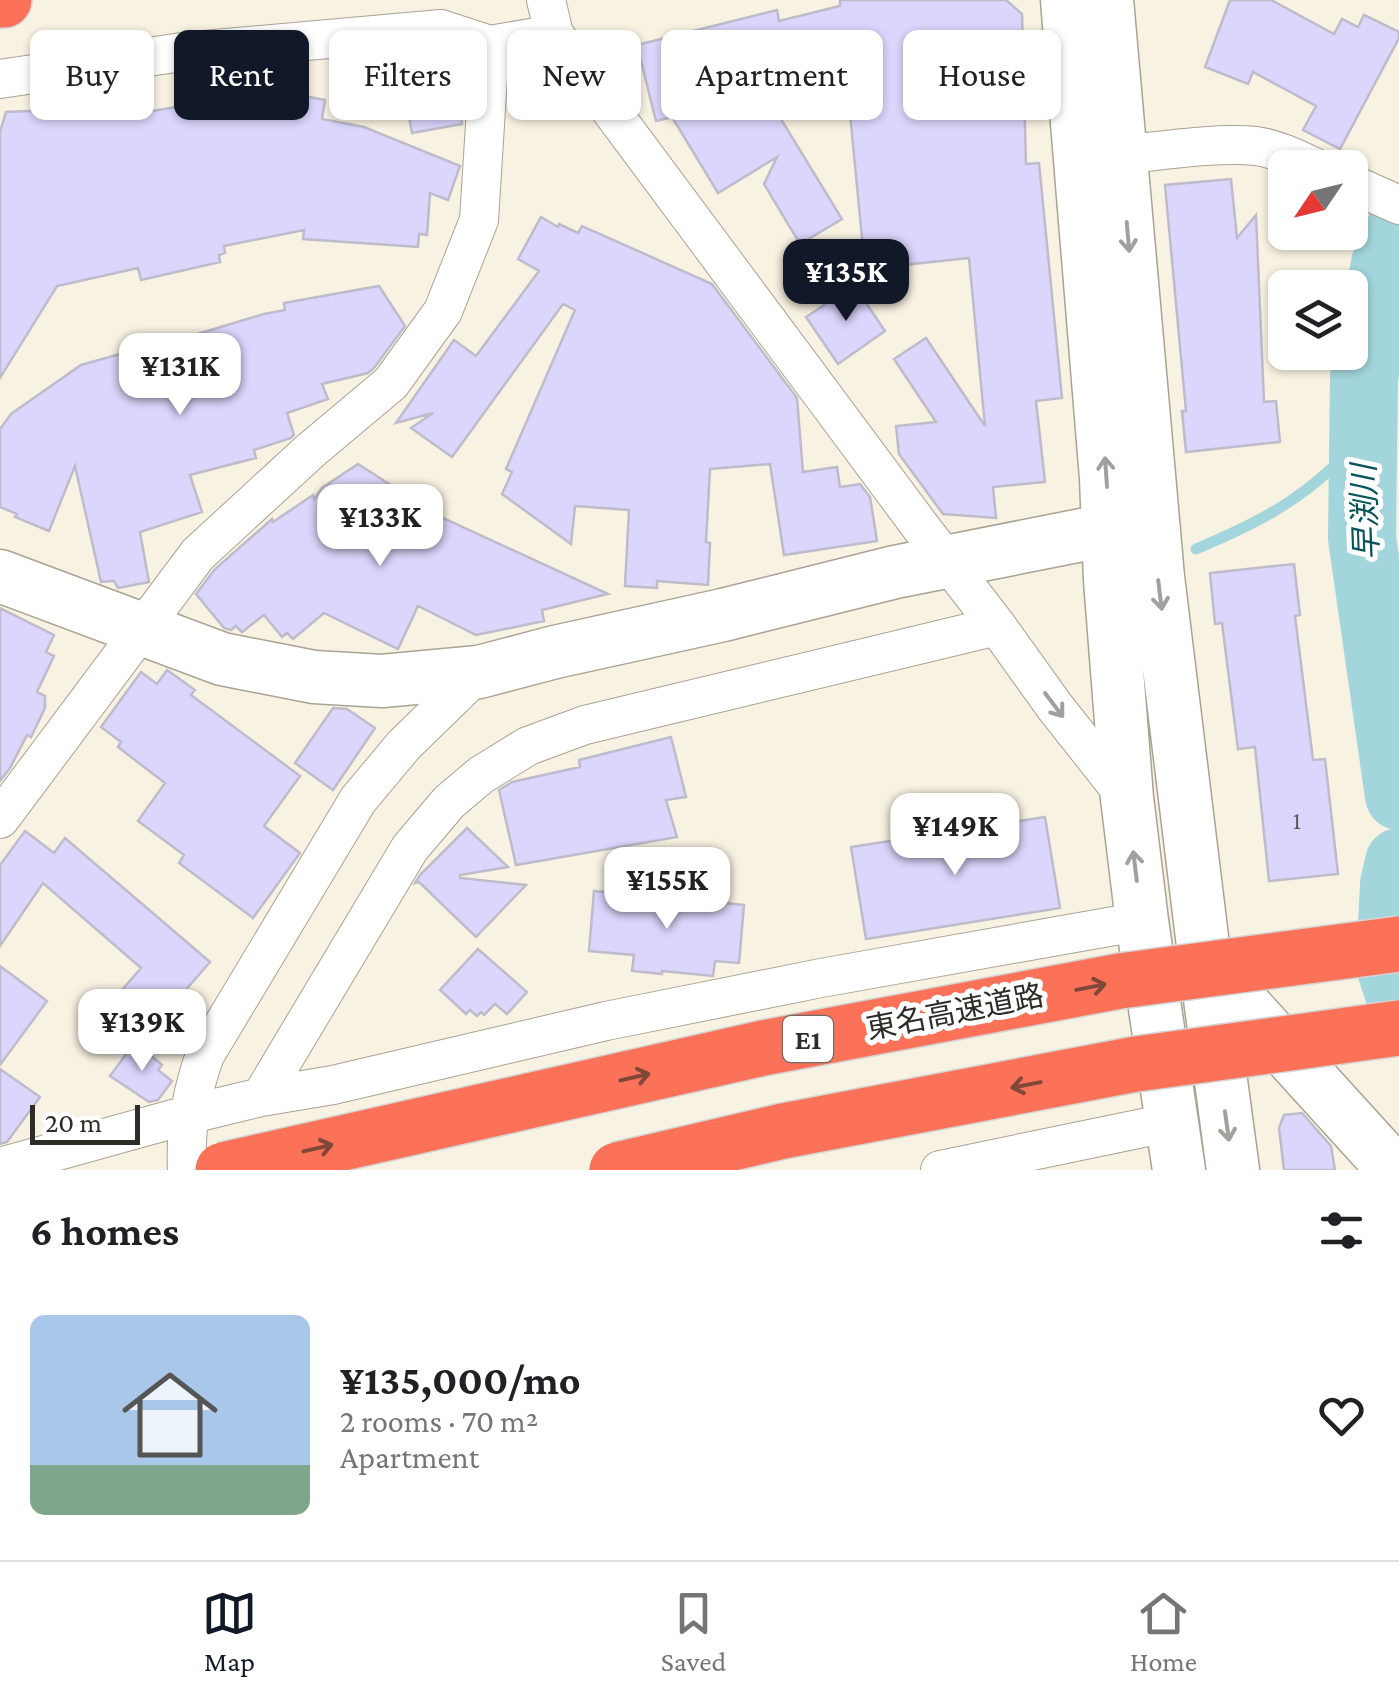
<!DOCTYPE html>
<meta charset="utf-8">
<style>
:root{--surface:#fff;--page:#f2f2f2;--text:#202124;--muted:#757577;--line:#e0e0e0;--accent:#111827}
body{margin:0;font-family:"Crimson Pro","Noto Sans JP",serif;background:var(--page);color:var(--text);height:100vh;display:flex;flex-direction:column;font-size:38px;white-space:nowrap}
*{box-sizing:border-box;margin:0}
p{font-size:32px;color:var(--muted)}
.icon{flex:none;width:55px;height:55px;fill:none;stroke:currentColor;stroke-width:2;stroke-linecap:round;stroke-linejoin:round}
.map{position:relative;height:1170px;overflow:hidden}
.drawer{display:flex;flex-direction:column;background:var(--surface);flex:1}
.drawer>*{flex:none}
.guide{position:absolute;left:30px;top:30px;width:1340px;height:90px;display:flex;gap:20px}
.needle{width:65px;rotate:235deg}
.controls{position:absolute;left:1268px;top:150px;display:grid;gap:20px}
.controls a{display:grid;place-items:center;width:100px;height:100px;border-radius:15px;background:var(--surface);box-shadow:0 2px 8px #0004;font-size:50px}
.scale{position:absolute;left:30px;bottom:25px;width:110px;box-sizing:border-box;padding-left:10px;border:5px solid #2e2c26;border-top:0;font-size:28px;line-height:35px;white-space:nowrap;color:#2e2c26;-webkit-text-stroke:8px #fff;paint-order:stroke}
.price{position:absolute;translate:-50% -85px;padding:0 22px;border-radius:20px;background:#fff;color:#222;font-size:32px;line-height:65px;filter:drop-shadow(0 2px 5px #0008)}
.price::after{content:'';position:absolute;left:50%;top:60px;width:30px;height:22px;margin-left:-15px;background:inherit;clip-path:polygon(0 0,100% 0,50% 100%)}
.price.current{background:var(--accent);color:#fff}
ul{padding:0;list-style:none}
li{display:flex;align-items:center;gap:30px;height:250px;padding:0 30px}
li span{display:grid;place-items:center;flex:none;width:280px;height:200px;border-radius:15px;color:#555}
li>.icon{margin-inline-start:auto}
span .icon{width:120px;height:120px;fill:#fffc;stroke-width:1}
li b{font-size:42px}
h2{display:flex;justify-content:space-between;align-items:center;height:120px;padding:0 30px;font-size:42px}
.chip{padding:0 35px;border-radius:15px;background:var(--surface);box-shadow:0 2px 8px #0004;font-size:35px;line-height:90px}
.chip.current{background:var(--accent);color:#fff}
.tab-bar{display:flex;justify-content:space-around;align-items:center;height:140px;border-top:2px solid var(--line);background:var(--surface);font-size:28px;color:var(--muted)}
.tab-bar a{display:grid;justify-items:center;gap:5px}
.tab-bar .current{color:var(--accent)}
.map>svg:first-child{display:block}
.lines{fill:none;stroke-linecap:round;stroke-linejoin:round}
.stream{stroke:#a3d5dc;stroke-width:11}
.river{stroke:#a3d5dc;stroke-width:68}
.building{fill:#dcd5fc;stroke:#bebbcb;stroke-width:2.5}
.street-casing{stroke:#a9a394;stroke-width:40}
.secondary-casing{stroke:#a9a394;stroke-width:55}
.highway-casing{stroke:#d5d5d4;stroke-width:58}
.street{stroke:#fff;stroke-width:38}
.secondary{stroke:#fff;stroke-width:52}
.highway{stroke:#fb7259;stroke-width:55}
.highway-bridge-casing{stroke:#d5d5d4;stroke-width:58;stroke-linecap:butt}
.highway-bridge{stroke:#fb7259;stroke-width:55}
.oneway{stroke:#a1a09d}
.oneway2{stroke:#80483a}
.labels{text-anchor:middle;stroke-width:10;stroke-linejoin:round;paint-order:stroke}
.number-label{font-size:25px;fill:#5a565c}
.shield{fill:#fff;stroke:#6d6b67;stroke-width:2.5}
.shield-label{font-size:28px;font-weight:bold;fill:#2e2c26}
.street-label{font-size:30px;fill:#2e2c26;stroke:#fff}
.water-label{font-size:32px;font-style:italic;fill:#0a545c;stroke:#fff}
</style>
<div class="map">
<svg width="1399" height="1170" viewBox="0 0 1399 1170">
<rect width="100%" height="100%" fill="#f8f2e2"/>
<g class="lines">
<!-- stream -->
<path class="stream" d="M 1196,549 C 1268,519 1310,495 1363,437"/>
<!-- river -->
<path class="river" d="M 1399,231 L 1385,264 L 1364,378 L 1362,538 L 1399,796
M 1399,862 L 1394,884 L 1390,966 L 1399,994"/>
</g>
<!-- building -->
<path class="building" d="M 840,0 L 1006,0 L 1022,14 L 1026,164 L 1039,163 L 1062,398 L 1036,401 L 1045,482 L 993,487 L 996,518 L 943,514 L 899,454 L 896,426 L 936,422 L 894,359 L 926,338 L 985,426 L 969,258 L 865,269 L 845,62 L 759,83 L 842,219 L 800,244 L 764,184 L 777,157 L 718,193 L 672,117 L 656,121 L 637,45 L 777,10 L 779,21 L 840,6 Z
M 1230,0 L 1271,0 L 1334,34 L 1342,19 L 1358,27 L 1364,15 L 1399,32 L 1399,38 L 1340,149 L 1303,130 L 1316,106 L 1253,72 L 1248,84 L 1205,67 Z
M 265,67 L 264,88 L 325,100 L 322,119 L 364,127 L 460,166 L 448,200 L 430,193 L 427,235 L 419,234 L 418,247 L 303,239 L 304,230 L 224,246 L 225,253 L 219,255 L 220,262 L 141,280 L 138,268 L 57,286 L 0,378 L 0,132 L 6,112 L 79,109 L 78,93 L 112,91 L 114,117 L 202,103 L 197,83 L 252,68 Z
M 435,70 L 440,98 L 458,95 L 462,124 L 412,133 L 401,75 Z
M 1231,179 L 1237,238 L 1256,215 L 1264,402 L 1276,401 L 1280,442 L 1186,452 L 1182,411 L 1186,411 L 1165,185 Z
M 541,217 L 558,227 L 559,224 L 578,233 L 582,226 L 712,284 L 797,398 L 803,472 L 837,467 L 840,487 L 860,484 L 870,497 L 877,541 L 784,555 L 770,464 L 710,469 L 706,542 L 710,543 L 708,585 L 657,581 L 657,588 L 625,586 L 629,510 L 575,506 L 571,544 L 502,494 L 512,472 L 506,469 L 575,310 L 563,304 L 452,457 L 411,428 L 433,413 L 396,423 L 454,340 L 476,356 L 539,271 L 518,259 Z
M 854,285 L 885,331 L 838,364 L 806,317 Z
M 379,286 L 405,326 L 374,368 L 368,373 L 322,384 L 328,399 L 287,413 L 294,435 L 291,438 L 254,450 L 256,458 L 190,475 L 202,512 L 140,532 L 149,582 L 118,588 L 114,581 L 101,582 L 75,466 L 49,531 L 15,517 L 17,514 L 0,507 L 0,429 L 11,414 L 81,365 L 170,340 L 171,342 L 264,314 L 285,310 L 284,303 Z
M 358,464 L 419,503 L 417,506 L 608,594 L 542,610 L 544,621 L 476,635 L 418,606 L 398,649 L 324,613 L 293,639 L 287,633 L 282,637 L 264,615 L 242,632 L 236,626 L 231,630 L 224,628 L 196,594 L 215,569 L 272,519 L 273,522 L 313,495 L 314,499 L 322,488 Z
M 1294,564 L 1300,615 L 1295,616 L 1313,760 L 1325,759 L 1338,874 L 1269,881 L 1255,747 L 1238,749 L 1222,623 L 1215,624 L 1210,573 Z
M 0,608 L 54,635 L 46,652 L 54,656 L 37,692 L 45,696 L 45,708 L 31,737 L 27,735 L 10,768 L 0,781 Z
M 167,670 L 195,690 L 191,695 L 300,776 L 264,826 L 300,853 L 253,918 L 179,863 L 184,855 L 138,821 L 165,783 L 118,747 L 121,742 L 101,727 L 141,672 L 157,684 Z
M 333,708 L 347,709 L 375,728 L 333,790 L 295,763 Z
M 671,737 L 686,797 L 666,800 L 677,837 L 516,865 L 499,790 L 512,782 L 580,767 L 579,760 Z
M 1045,817 L 1060,908 L 866,939 L 851,847 Z
M 467,828 L 508,867 L 460,875 L 460,878 L 526,885 L 476,937 L 419,882 L 415,883 L 420,875 Z
M 25,831 L 54,853 L 65,838 L 210,962 L 178,999 L 187,1007 L 168,1029 L 122,990 L 141,968 L 43,883 L 0,946 L 0,865 Z
M 594,891 L 744,905 L 739,963 L 715,961 L 713,976 L 662,971 L 662,974 L 632,971 L 634,955 L 589,951 Z
M 478,949 L 527,992 L 507,1014 L 495,1004 L 484,1015 L 481,1012 L 477,1016 L 470,1010 L 466,1014 L 440,990 Z
M 0,966 L 47,1001 L 0,1065 Z
M 135,1042 L 162,1065 L 158,1070 L 172,1081 L 158,1100 L 149,1102 L 110,1076 Z
M 0,1069 L 40,1097 L 7,1142 L 0,1144 Z
M 1302,1113 L 1331,1146 L 1335,1170 L 1284,1170 L 1279,1128 L 1284,1115 Z"/>
<g class="lines">
<!-- street casing -->
<g class="street-casing">
<path id="street" d="M 554,34 L 920,526 L 997,626 L 1055,707 L 1127,798
M 0,79 L 182,52 L 441,29 L 490,45
M 1120,155 C 1161,151 1217,142 1256,146 C 1277,149 1297,159 1316,168
M 1350,183 L 1399,205
M 0,819 L 198,554 L 310,451 L 391,383 L 443,311 L 479,220 L 490,45 L 554,34 L 546,0
M 261,1097 L 410,848 L 449,802 L 481,775 L 528,746 L 585,725 L 997,626
M 0,1167 L 191,1114 L 261,1097 L 333,1085 L 606,1021 L 821,978 L 1142,921
M 187,1170 C 185,1132 192,1091 205,1055 L 358,800 L 404,745 L 479,672
M 940,1170 L 1172,1122"/>
</g>
<!-- secondary casing -->
<g class="secondary-casing">
<path id="secondary" d="M 1067,0 L 1106,478 L 1110,580 L 1127,798 L 1142,921 L 1179,1170
M 1107,0 L 1158,577 L 1205,962 L 1233,1170
M 0,576 L 222,659 L 314,677 L 382,681 L 479,672 L 555,652 L 723,615 L 895,572 L 1107,530
M 1205,962 L 1394,1170"/>
</g>
<!-- highway casing -->
<g class="highway-casing">
<path id="highway" d="M 0,0 L 4,0"/>
</g>
<!-- street -->
<use href="#street" class="street"/>
<!-- secondary -->
<use href="#secondary" class="secondary"/>
<!-- highway -->
<use href="#highway" class="highway"/>
<!-- highway-bridge casing -->
<g class="highway-bridge-casing">
<path id="highway-bridge" d="M 223,1170 L 763,1048 L 1120,981 L 1399,944
M 617,1170 L 783,1131 L 1136,1064 L 1399,1028"/>
</g>
<!-- highway-bridge -->
<use href="#highway-bridge" class="highway-bridge"/>
</g>
<!-- one-way arrows -->
<defs><path id="oneway-shaft" d="M-6 0H5M1.5-3L5.5 0L1.5 3" fill="none" stroke-width="1.6" stroke-linecap="round" stroke-linejoin="round" transform="scale(2.5)"/></defs>
<g class="oneway">
<use href="#oneway-shaft" transform="translate(1128 237) rotate(85)"/>
<use href="#oneway-shaft" transform="translate(1106 472) rotate(-94)"/>
<use href="#oneway-shaft" transform="translate(1160 595) rotate(83)"/>
<use href="#oneway-shaft" transform="translate(1054 705) rotate(53)"/>
<use href="#oneway-shaft" transform="translate(1135 866) rotate(-97)"/>
<use href="#oneway-shaft" transform="translate(1227 1126) rotate(82)"/>
</g>
<g class="oneway2">
<use href="#oneway-shaft" transform="translate(1091 987) rotate(-11)"/>
<use href="#oneway-shaft" transform="translate(635 1077) rotate(-13)"/>
<use href="#oneway-shaft" transform="translate(1026 1085) rotate(169)"/>
<use href="#oneway-shaft" transform="translate(318 1148) rotate(-13)"/>
</g>
<g class="labels">
<!-- number labels -->
<g class="number-label">
<text x="1297" y="829">1</text>
</g>
<!-- shield labels -->
<rect class="shield" x="783" y="1016" width="50" height="46" rx="8"/>
<g class="shield-label">
<text x="808" y="1049">E1</text>
</g>
<!-- street labels -->
<g class="street-label">
<text transform="translate(955 1012) rotate(-11)" y="10">東名高速道路</text>
</g>
<!-- water labels -->
<g class="water-label">
<text transform="translate(1365 512) rotate(-92)" y="11">早渕川</text>
</g>
</g>
</svg>
<div class="controls">
<a><svg class="needle" viewBox="-14 -14 28 28"><path d="M0-13l5 13h-10z" fill="#e53935"/><path d="M0 13l5-13h-10z" fill="#757577"/></svg></a>
<a><svg class="icon" aria-label="layers" viewBox="0 0 24 24"><path d="M12 4l9 5-9 5-9-5zM3 14l9 5 9-5"/></svg></a>
</div>
<div class="scale">20 m</div>
<b class="price current" style="left:846px;top:324px">¥135K</b>
<b class="price" style="left:180px;top:418px">¥131K</b>
<b class="price" style="left:380px;top:569px">¥133K</b>
<b class="price" style="left:955px;top:878px">¥149K</b>
<b class="price" style="left:667px;top:932px">¥155K</b>
<b class="price" style="left:142px;top:1074px">¥139K</b>
<div class="guide">
<a class="chip">Buy</a>
<a class="chip current">Rent</a>
<a class="chip">Filters</a>
<a class="chip">New</a>
<a class="chip">Apartment</a>
<a class="chip">House</a>
</div>
</div>
<section class="drawer">
<h2>6 homes<svg class="icon" aria-label="filters" viewBox="0 0 24 24"><path d="M4 7h16M4 17h16"/><circle cx="9" cy="7" r="2"/><circle cx="15" cy="17" r="2"/></svg></h2>
<ul>
<li><span style="background:linear-gradient(#a9c7e8 75%,#7fa58c 0)"><svg class="icon" aria-label="home" viewBox="0 0 24 24"><path d="M3 11l9-7 9 7M6 9v11h12V9"/></svg></span><div><b>¥135,000/mo</b><p>2 rooms · 70 m²</p><p>Apartment</p></div><svg class="icon" aria-label="heart" viewBox="0 0 24 24"><path d="M12 20l-8-8c-3-5 5-10 8-4 3-6 11-1 8 4z"/></svg></li>
</ul>
</section>
<nav class="tab-bar">
<a class="current"><svg class="icon" aria-label="map" viewBox="0 0 24 24"><path d="M3 6l6-2 6 2 6-2v14l-6 2-6-2-6 2zM9 4v14M15 6v14"/></svg>Map</a>
<a><svg class="icon" aria-label="saved" viewBox="0 0 24 24"><path d="M7 4h10v16l-5-4-5 4z"/></svg>Saved</a>
<a><svg class="icon" aria-label="home" viewBox="0 0 24 24"><path d="M3 11l9-7 9 7M6 9v11h12V9"/></svg>Home</a>
</nav>
